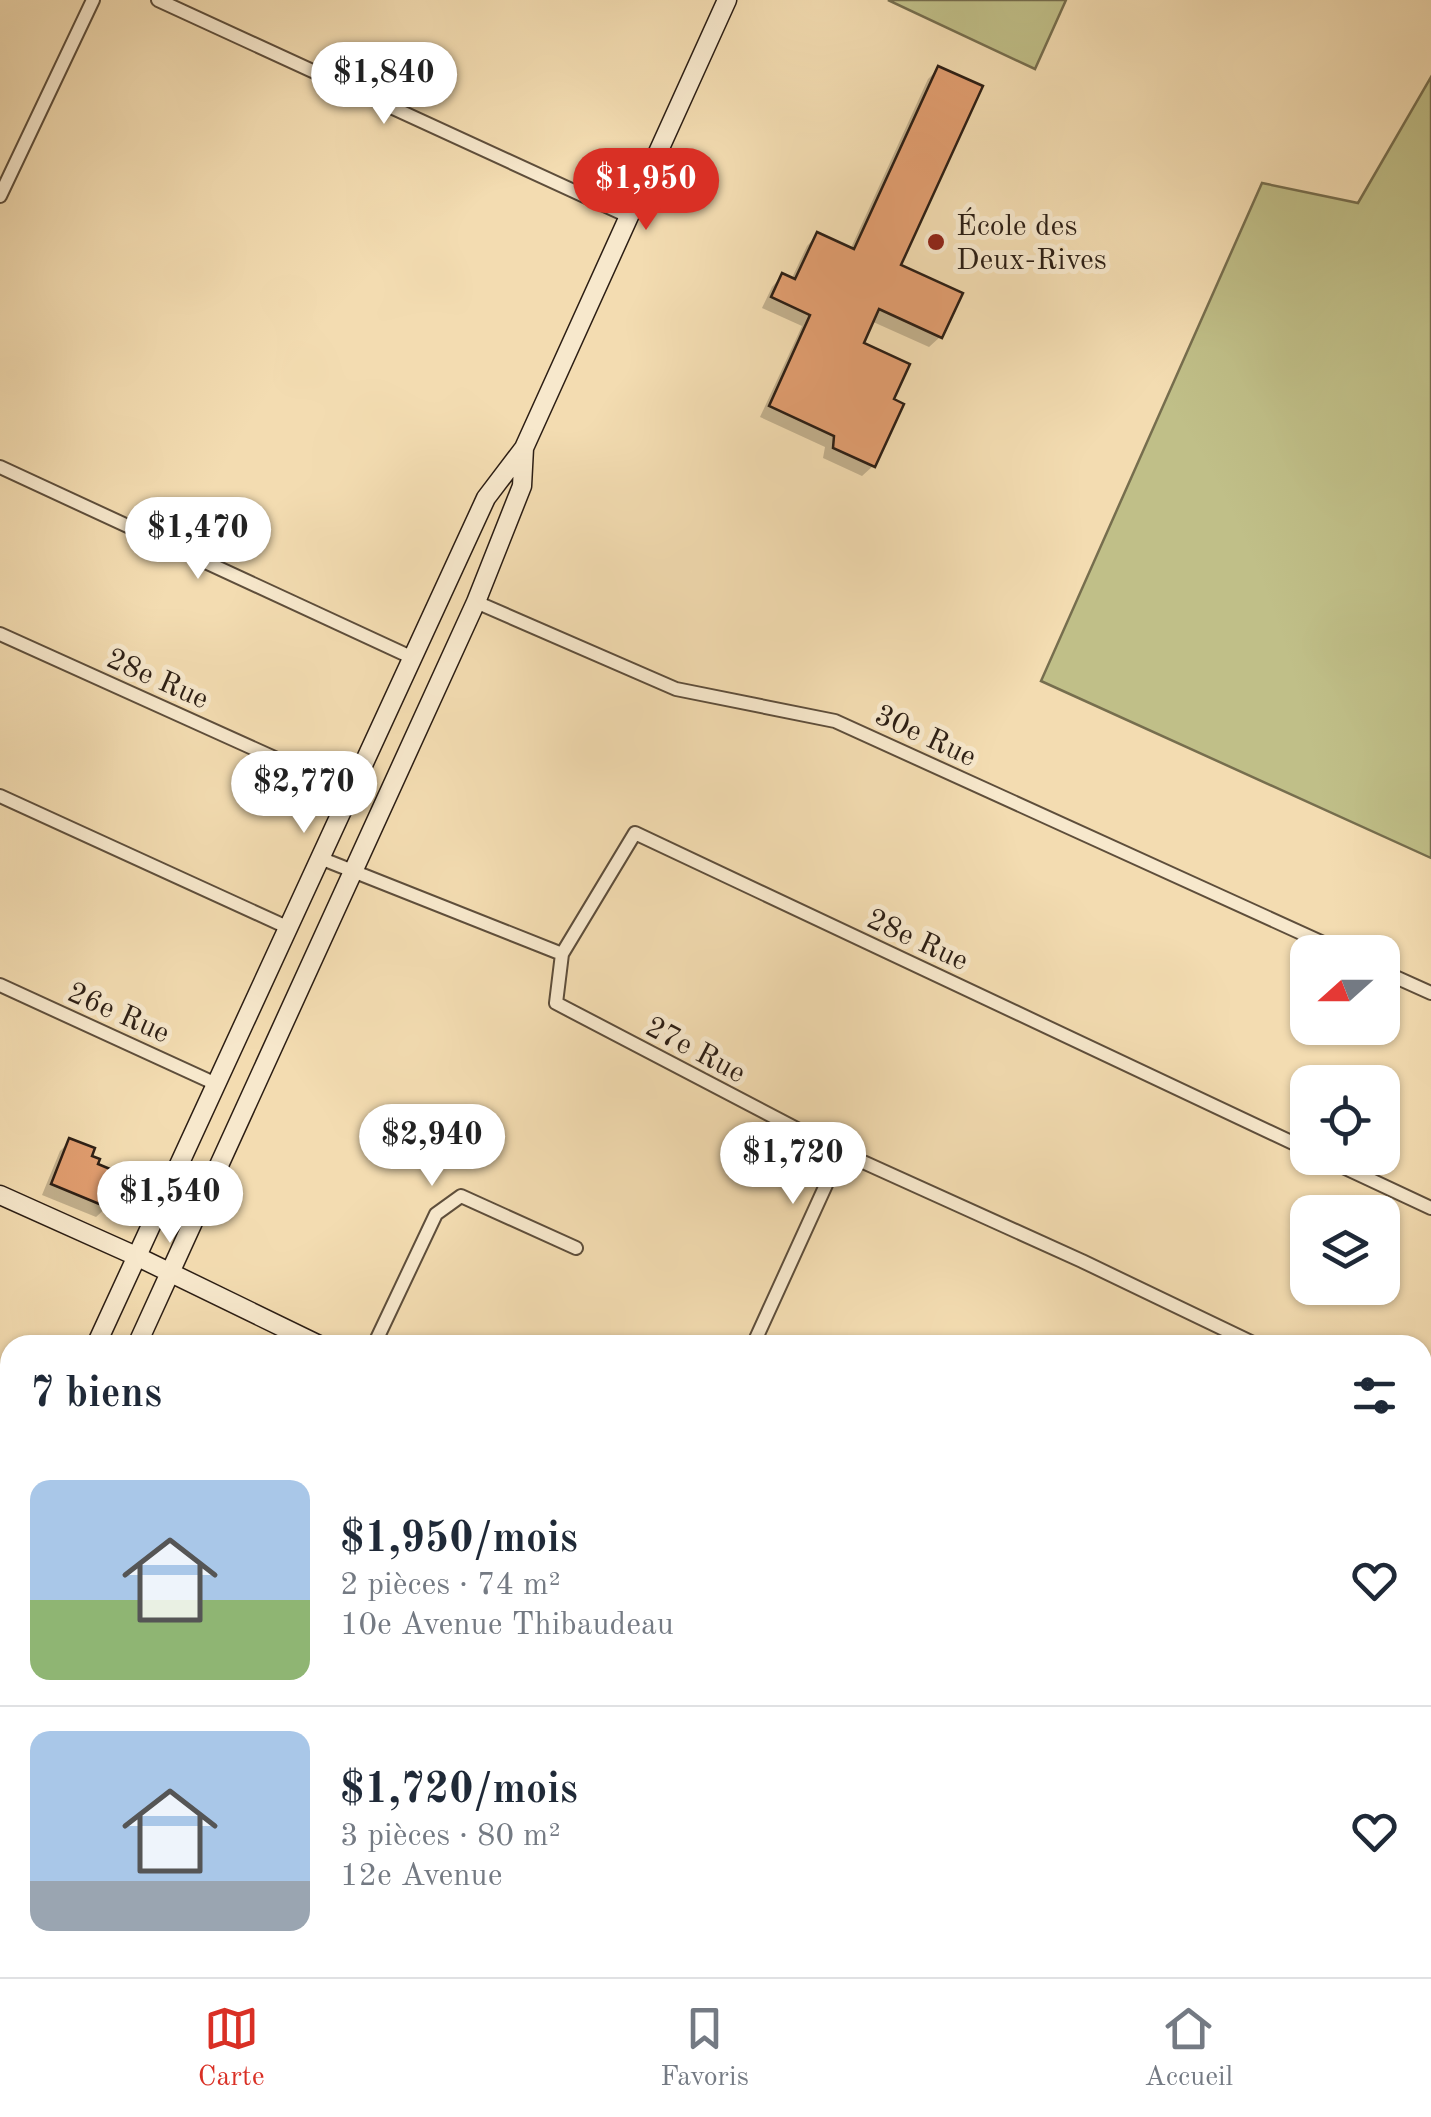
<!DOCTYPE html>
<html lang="fr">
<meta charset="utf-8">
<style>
:root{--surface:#fff;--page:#f6f6f7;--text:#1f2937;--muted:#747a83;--line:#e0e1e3;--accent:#d93025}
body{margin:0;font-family:"Old Standard TT",serif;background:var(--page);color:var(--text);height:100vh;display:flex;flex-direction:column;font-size:38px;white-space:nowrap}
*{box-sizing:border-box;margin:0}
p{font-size:32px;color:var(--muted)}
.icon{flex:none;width:55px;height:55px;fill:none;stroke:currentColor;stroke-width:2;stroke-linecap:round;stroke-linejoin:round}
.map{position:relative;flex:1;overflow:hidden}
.side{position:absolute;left:0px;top:1335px;width:1432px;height:642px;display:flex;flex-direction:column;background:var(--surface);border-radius:30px 30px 0 0;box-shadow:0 2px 8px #0004}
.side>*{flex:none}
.needle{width:65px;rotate:249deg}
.buttons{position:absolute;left:1290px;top:935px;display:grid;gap:20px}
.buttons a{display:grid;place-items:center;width:110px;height:110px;border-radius:20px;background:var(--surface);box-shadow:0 2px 8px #0004;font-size:50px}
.price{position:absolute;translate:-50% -85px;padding:0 22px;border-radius:35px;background:#fff;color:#222;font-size:32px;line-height:65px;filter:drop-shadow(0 2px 5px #0008)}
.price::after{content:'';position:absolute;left:50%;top:60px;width:30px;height:22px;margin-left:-15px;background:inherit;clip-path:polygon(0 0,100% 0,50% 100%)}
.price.current{background:var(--accent);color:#fff}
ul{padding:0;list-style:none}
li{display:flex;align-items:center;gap:30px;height:250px;padding:0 30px}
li+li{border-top:2px solid var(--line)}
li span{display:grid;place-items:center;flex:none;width:280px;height:200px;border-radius:20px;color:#555}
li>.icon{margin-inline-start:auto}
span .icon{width:120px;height:120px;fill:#fffc;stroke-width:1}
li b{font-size:42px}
h2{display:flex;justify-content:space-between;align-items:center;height:120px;padding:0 30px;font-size:42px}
.tab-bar{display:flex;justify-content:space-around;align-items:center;height:140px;border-top:2px solid var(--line);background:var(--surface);font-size:28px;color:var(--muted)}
.tab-bar a{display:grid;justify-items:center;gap:5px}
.tab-bar .current{color:var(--accent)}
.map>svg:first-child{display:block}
.green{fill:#c0bf88;stroke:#766e4e;stroke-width:2.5}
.shadow{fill:#0003}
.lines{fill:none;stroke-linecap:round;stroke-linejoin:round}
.stream{stroke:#737a76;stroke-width:5}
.building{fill:#e29e70;stroke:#2c1e14;stroke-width:2.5}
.street-casing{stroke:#5e4e3b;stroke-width:16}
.secondary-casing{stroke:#2c1e14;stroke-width:21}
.street{stroke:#f7e8cc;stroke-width:12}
.secondary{stroke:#f7e8cc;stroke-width:18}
.poi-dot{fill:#8f2418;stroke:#f7e8cc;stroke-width:4}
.labels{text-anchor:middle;stroke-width:10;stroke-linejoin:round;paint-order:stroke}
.poi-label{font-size:30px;fill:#2c1e14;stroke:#f7e8cc;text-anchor:start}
.street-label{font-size:30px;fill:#2c1e14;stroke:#f7e8cc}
</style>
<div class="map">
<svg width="1431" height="1977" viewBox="0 0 1431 1977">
<rect width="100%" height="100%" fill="#f3dcb1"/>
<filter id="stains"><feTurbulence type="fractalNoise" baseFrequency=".002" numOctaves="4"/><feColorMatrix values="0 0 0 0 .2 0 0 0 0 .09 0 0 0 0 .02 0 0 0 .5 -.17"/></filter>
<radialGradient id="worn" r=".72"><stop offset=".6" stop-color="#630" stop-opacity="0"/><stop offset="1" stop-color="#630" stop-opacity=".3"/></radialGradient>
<!-- green -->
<path class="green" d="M 888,0 L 1066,0 L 1035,69 Z
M 1431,77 L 1431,858 L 1041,681 L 1262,183 L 1358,203 Z"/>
<!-- shadow -->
<path class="shadow" d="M 938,69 L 898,266 L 940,337 L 929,347 L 871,321 L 861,344 L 891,401 L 873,466 L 862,476 L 823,458 L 825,447 L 760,417 L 802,326 L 762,308 L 772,287 L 782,276 L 791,280 L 807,246 L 817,235 L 850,250 L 928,79 Z
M 70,1141 L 89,1157 L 107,1207 L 96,1217 L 42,1195 L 60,1151 Z"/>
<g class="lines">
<!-- stream -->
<path class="stream" d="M 0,1923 L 10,1926
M 115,1968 L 130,1977"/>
</g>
<!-- building -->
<path class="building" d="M 938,66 L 983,86 L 901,265 L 963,293 L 942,338 L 879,309 L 864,343 L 910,364 L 894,399 L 904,404 L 875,467 L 833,448 L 834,436 L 769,406 L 810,315 L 771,297 L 782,273 L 795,279 L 817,232 L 854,249 Z
M 69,1138 L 95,1148 L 92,1156 L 100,1159 L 98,1164 L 122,1174 L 109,1208 L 51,1184 Z"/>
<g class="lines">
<!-- street casing -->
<g class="street-casing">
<path id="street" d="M 158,0 L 628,216
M 0,196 L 93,0
M 0,467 L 413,658
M 476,602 L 676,689 L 835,721 L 1343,952
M 0,634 L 350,792
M 0,796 L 289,928
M 320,858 L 562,954 L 556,1003 L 841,1152 L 1082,1261 L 1257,1345
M 562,954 L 635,833 L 1308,1150
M 1382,971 L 1431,993
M 0,985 L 216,1084
M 1324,1158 L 1431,1208
M 374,1345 L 436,1214 L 461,1196 L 576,1248
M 753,1345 L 841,1152
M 1422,1409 L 1431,1402
M 562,1968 L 584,1977
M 762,1977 L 767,1968"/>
</g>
<!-- secondary casing -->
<g class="secondary-casing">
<path id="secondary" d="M 0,1195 L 136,1256 L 319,1345
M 96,1345 L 486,498 L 524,448 L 727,0
M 137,1345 L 476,602 L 522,486 L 524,448
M 0,1559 L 10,1537
M 0,1654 L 10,1632
M 1422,1853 L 1431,1857"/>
</g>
<!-- street -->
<use href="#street" class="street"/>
<!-- secondary -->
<use href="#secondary" class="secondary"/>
</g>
<!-- markers -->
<circle class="poi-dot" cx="936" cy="242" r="10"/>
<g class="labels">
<!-- poi labels -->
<g class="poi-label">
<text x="956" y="235">École des<tspan x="956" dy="34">Deux-Rives</tspan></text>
</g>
<!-- street labels -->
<g class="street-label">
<text transform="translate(158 678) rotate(24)" y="10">28e Rue</text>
<text transform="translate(926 735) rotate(25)" y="10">30e Rue</text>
<text transform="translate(918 939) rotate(25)" y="10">28e Rue</text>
<text transform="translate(119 1012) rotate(24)" y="10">26e Rue</text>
<text transform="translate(696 1049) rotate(28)" y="10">27e Rue</text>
</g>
</g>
<rect width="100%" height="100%" filter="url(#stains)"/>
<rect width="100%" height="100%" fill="url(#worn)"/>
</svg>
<div class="buttons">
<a><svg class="needle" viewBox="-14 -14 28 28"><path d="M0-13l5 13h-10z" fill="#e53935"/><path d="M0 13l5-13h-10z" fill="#747a83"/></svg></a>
<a><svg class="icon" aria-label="locate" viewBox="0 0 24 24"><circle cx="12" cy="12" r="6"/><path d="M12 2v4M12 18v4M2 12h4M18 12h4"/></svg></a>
<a><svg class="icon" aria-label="layers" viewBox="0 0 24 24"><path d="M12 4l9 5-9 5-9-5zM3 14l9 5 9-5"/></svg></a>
</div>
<b class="price" style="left:384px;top:127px">$1,840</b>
<b class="price current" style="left:646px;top:233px">$1,950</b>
<b class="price" style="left:198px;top:582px">$1,470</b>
<b class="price" style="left:304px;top:836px">$2,770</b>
<b class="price" style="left:432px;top:1189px">$2,940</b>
<b class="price" style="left:793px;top:1207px">$1,720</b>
<b class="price" style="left:170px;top:1246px">$1,540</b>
<section class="side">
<h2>7 biens<svg class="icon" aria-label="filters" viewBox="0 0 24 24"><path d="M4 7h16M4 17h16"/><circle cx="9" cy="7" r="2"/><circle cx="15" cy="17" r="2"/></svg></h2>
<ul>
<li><span style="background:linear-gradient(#a9c7e8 60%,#8fb573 0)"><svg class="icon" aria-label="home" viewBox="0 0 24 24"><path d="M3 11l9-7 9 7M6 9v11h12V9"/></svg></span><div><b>$1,950/mois</b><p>2 pièces · 74 m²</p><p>10e Avenue Thibaudeau</p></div><svg class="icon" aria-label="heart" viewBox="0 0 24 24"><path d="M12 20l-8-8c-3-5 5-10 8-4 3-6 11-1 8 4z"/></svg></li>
<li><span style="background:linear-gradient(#a9c7e8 75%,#9aa5b1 0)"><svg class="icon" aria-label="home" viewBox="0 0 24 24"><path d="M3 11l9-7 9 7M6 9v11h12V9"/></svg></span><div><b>$1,720/mois</b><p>3 pièces · 80 m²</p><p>12e Avenue</p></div><svg class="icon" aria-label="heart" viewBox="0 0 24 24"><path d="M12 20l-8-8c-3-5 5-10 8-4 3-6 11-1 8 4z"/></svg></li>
</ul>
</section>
</div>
<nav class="tab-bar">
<a class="current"><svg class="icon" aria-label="map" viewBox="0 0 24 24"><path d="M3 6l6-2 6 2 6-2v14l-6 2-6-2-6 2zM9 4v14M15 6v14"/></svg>Carte</a>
<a><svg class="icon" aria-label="saved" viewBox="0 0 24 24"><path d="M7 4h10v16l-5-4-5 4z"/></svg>Favoris</a>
<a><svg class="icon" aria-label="home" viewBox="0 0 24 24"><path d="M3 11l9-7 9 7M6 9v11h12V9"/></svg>Accueil</a>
</nav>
